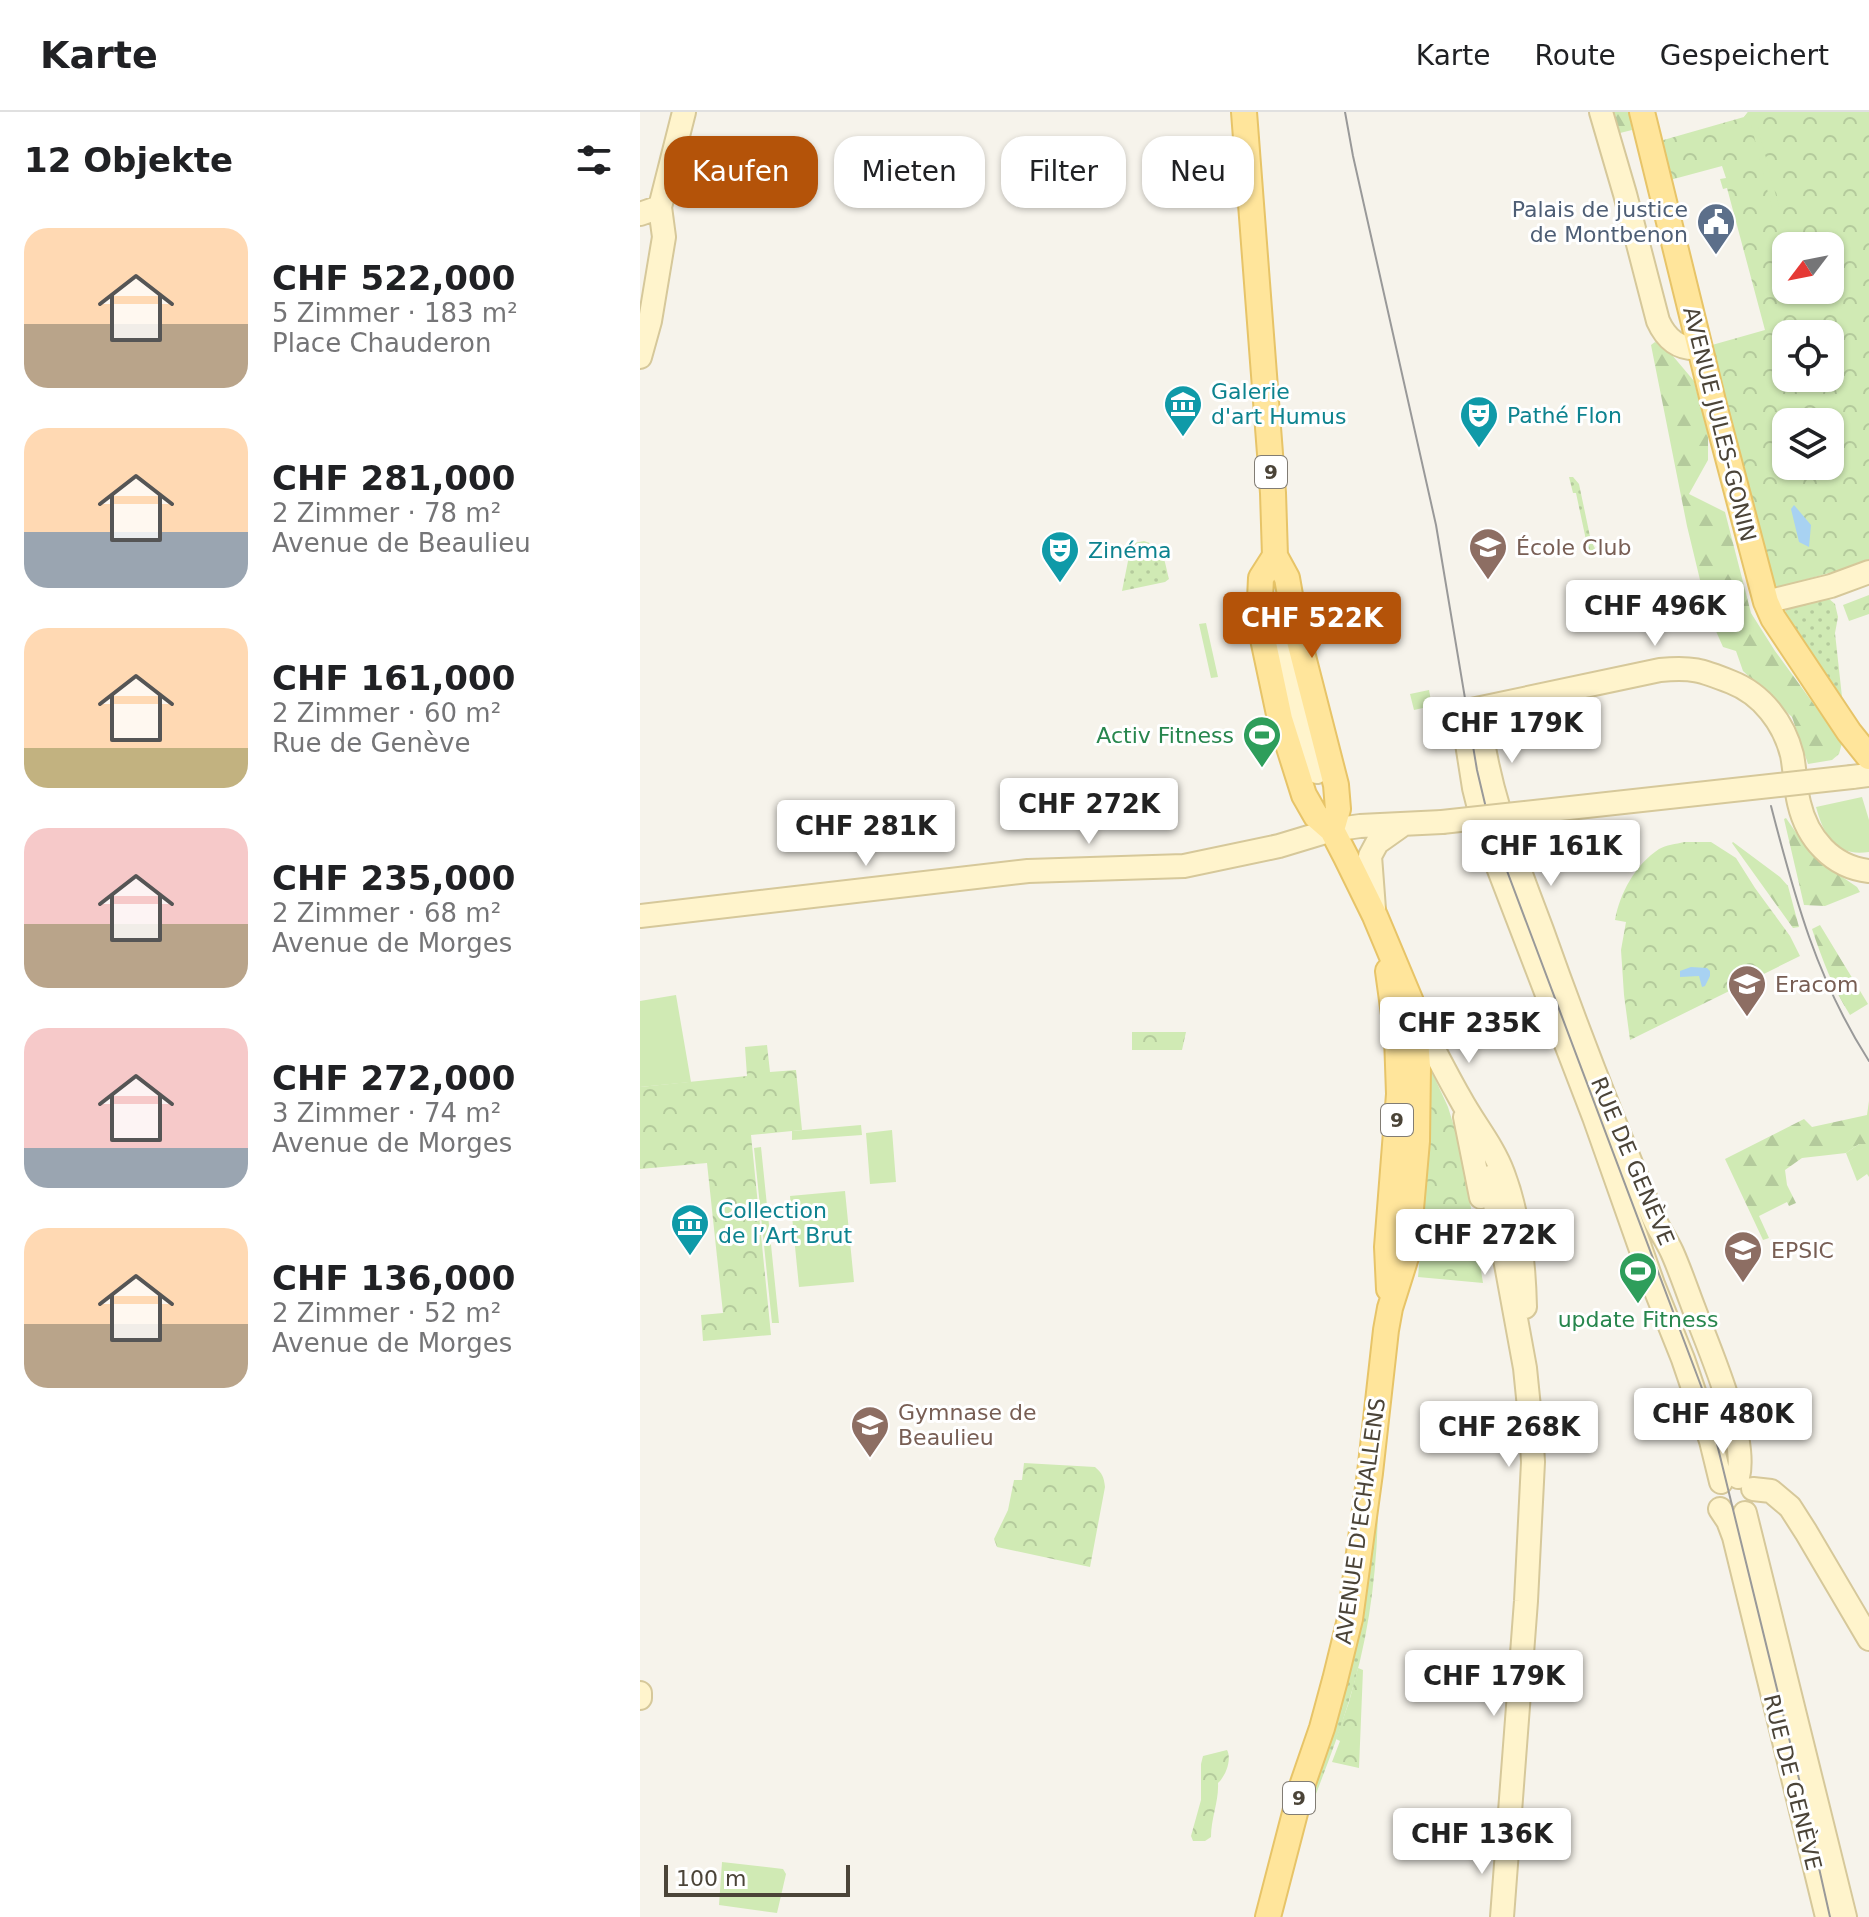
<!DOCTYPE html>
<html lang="de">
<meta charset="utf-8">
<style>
:root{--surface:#fff;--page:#f2f2f2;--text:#202124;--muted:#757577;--line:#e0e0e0;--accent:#b45309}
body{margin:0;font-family:"DejaVu Sans",sans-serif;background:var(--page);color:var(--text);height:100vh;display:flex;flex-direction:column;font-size:30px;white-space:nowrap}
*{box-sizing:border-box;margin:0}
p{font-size:26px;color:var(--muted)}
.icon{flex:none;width:44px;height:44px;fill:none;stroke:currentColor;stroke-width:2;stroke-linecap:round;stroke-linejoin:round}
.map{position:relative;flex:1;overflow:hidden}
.sheet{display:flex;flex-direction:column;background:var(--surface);width:640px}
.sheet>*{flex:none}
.hud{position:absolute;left:24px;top:24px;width:760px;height:72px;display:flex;gap:16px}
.needle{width:52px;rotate:238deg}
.controls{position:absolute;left:1132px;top:120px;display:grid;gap:16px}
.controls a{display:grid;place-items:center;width:72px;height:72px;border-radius:16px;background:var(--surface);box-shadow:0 2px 6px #0004;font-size:40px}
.scale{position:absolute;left:24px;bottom:20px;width:186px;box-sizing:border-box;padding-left:8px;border:4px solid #4b4438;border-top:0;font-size:22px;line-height:28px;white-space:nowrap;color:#4b4438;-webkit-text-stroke:6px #fff;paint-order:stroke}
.price{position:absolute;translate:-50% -68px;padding:0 18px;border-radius:8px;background:#fff;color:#222;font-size:26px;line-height:52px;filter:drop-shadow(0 2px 4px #0008)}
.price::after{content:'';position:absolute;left:50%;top:48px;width:24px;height:18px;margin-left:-12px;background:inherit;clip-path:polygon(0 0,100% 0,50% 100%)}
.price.active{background:var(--accent);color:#fff}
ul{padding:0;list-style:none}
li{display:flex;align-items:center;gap:24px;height:200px;padding:0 24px}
li span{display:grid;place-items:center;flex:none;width:224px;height:160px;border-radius:24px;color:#555}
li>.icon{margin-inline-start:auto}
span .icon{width:96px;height:96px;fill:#fffc;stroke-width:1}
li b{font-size:34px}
h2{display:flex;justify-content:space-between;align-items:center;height:96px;padding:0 24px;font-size:34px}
.tag{padding:0 28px;border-radius:24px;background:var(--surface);box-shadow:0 2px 6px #0004;font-size:28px;line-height:72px}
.tag.active{background:var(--accent);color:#fff}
header{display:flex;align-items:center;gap:48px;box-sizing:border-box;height:112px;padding:0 40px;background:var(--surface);border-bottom:2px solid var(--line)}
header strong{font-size:38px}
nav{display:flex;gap:44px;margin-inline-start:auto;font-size:28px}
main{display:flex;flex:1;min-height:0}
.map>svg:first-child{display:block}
.grass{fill:url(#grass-dots)}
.forest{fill:url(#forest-firs)}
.park{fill:url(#park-crowns);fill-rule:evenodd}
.garden{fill:#d0eab4}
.water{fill:#a8d2f2}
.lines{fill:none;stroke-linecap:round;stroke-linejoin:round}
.secondary-casing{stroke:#d6c89a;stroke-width:26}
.primary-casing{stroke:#e7c468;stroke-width:28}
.secondary{stroke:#fff4cc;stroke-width:22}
.primary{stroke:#ffe59b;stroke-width:24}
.tram{stroke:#999;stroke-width:2}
.secondary-bridge-casing{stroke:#d6c89a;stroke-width:26;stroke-linecap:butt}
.secondary-bridge{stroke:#fff4cc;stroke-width:22}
.labels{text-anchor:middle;stroke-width:6;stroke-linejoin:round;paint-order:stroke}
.shield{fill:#fff;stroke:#817c74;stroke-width:2}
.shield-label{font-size:20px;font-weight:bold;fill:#4b4438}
.service-label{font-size:22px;fill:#4e5e75;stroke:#fff;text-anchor:end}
.culture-label{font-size:22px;fill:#0d838f;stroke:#fff;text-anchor:start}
.street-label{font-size:22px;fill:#4b4438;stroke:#fff}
.education-label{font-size:22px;fill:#785e54;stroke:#fff;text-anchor:start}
.leisure-label{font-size:22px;fill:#27864d;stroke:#fff;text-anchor:end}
</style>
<header>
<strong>Karte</strong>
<nav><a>Karte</a><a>Route</a><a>Gespeichert</a></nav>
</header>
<main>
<section class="sheet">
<h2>12 Objekte<svg class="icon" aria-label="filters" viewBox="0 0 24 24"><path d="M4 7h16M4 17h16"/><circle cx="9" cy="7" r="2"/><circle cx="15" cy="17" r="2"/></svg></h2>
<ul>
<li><span style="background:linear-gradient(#ffd9b3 60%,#b9a48a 0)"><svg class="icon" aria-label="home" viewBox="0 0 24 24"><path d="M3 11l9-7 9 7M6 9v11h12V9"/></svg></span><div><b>CHF 522,000</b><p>5 Zimmer · 183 m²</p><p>Place Chauderon</p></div></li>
<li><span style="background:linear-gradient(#ffd9b3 65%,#9aa5b1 0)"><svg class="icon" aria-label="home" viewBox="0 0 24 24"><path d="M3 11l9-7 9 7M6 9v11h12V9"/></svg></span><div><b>CHF 281,000</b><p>2 Zimmer · 78 m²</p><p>Avenue de Beaulieu</p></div></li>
<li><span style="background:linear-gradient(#ffd9b3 75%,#c2b280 0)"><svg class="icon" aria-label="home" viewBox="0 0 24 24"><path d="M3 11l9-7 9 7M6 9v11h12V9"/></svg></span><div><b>CHF 161,000</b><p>2 Zimmer · 60 m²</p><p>Rue de Genève</p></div></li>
<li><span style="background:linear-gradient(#f6c9c9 60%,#b9a48a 0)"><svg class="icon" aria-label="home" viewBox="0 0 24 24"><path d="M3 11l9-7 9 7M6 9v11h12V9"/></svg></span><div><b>CHF 235,000</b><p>2 Zimmer · 68 m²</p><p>Avenue de Morges</p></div></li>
<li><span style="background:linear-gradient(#f6c9c9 75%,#9aa5b1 0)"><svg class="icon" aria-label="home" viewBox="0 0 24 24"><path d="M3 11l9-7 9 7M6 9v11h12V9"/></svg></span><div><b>CHF 272,000</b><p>3 Zimmer · 74 m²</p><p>Avenue de Morges</p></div></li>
<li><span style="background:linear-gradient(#ffd9b3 60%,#b9a48a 0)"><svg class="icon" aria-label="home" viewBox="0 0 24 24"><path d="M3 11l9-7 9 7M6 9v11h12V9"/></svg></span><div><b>CHF 136,000</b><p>2 Zimmer · 52 m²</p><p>Avenue de Morges</p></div></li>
</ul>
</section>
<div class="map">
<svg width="1229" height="1805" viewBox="0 0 1229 1805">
<defs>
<pattern id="grass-dots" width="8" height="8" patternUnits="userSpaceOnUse" patternTransform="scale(2)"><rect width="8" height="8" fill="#d0eab4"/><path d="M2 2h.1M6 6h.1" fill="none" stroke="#b4ca9c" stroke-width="1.8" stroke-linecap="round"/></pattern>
<pattern id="forest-firs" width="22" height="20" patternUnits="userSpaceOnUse" patternTransform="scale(2)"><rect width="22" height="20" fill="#d0eab4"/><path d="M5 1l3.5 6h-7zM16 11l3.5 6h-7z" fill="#b4ca9c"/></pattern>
<pattern id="park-crowns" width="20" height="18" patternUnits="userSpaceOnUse" patternTransform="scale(2)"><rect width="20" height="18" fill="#d0eab4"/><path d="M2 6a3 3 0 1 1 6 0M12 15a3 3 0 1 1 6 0" fill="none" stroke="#b4ca9c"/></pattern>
</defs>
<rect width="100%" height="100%" fill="#f6f3eb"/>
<!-- grass -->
<path class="grass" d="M 929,365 L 933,365 L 939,372 L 951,429 L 957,440 L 949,442 L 936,381 L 933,381 Z
M 504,429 C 525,435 524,448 529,467 L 525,470 L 482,479 L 488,449 L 489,432 Z
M 1188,486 L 1195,492 L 1198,505 L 1195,521 L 1202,585 L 1144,503 L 1146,498 Z
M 734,1397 L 738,1397 C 737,1463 728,1530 708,1592 C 696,1632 680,1670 666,1709 Z"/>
<!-- forest -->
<path class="forest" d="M 973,0 L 989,0 L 992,18 L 980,21 Z
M 1015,230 L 1027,237 L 1054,269 L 1068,323 L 1068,348 L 1049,382 L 1085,400 L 1111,501 L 1135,539 L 1202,631 L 1199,642 L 1192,648 L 1168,652 L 1152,605 L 1103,559 L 1096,539 L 1083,535 L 1068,501 L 1047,414 L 1011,233 Z
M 1146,706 L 1168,738 L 1186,754 L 1217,775 L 1220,780 L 1185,794 L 1164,793 L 1144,707 Z
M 1093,730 L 1140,765 L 1148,774 L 1159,815 L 1153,816 L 1092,731 Z
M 1180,813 L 1228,892 L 1210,903 C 1193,876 1182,847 1172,817 Z
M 1229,989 L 1229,1032 L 1219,1032 L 1206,1041 L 1162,1046 L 1145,1058 L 1147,1073 L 1156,1091 L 1149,1094 L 1147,1090 L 1119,1104 L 1129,1126 L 1123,1128 L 1085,1047 L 1164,1007 L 1172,1015 L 1227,1003 Z"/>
<!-- park -->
<path class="park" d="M 1108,0 L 1229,0 L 1229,447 L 1204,457 L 1138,475 L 1132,471 L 1127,452 L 1072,233 L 1125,218 L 1087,76 L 1083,77 L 1080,67 L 1086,66 L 1082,54 L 1030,68 L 1020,29 L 1104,5 ZM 1146,134 L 1190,134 L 1190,178 L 1146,178 ZM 1146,222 L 1190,222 L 1190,266 L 1146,266 ZM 1146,310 L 1190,310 L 1190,354 L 1146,354 Z
M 1229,483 L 1229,502 L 1209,509 L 1203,493 Z
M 1044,730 L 1071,730 L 1096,746 L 1115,776 L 1150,824 L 1160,844 L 990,928 L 984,883 L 981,838 L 986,810 L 975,808 C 980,781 995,753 1019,737 C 1026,733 1036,732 1044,730 Z
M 492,920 L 546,920 L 542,938 L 492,938 Z
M 127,933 L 130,960 L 156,958 L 162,1018 L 111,1023 L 131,1223 L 63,1229 L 61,1203 L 83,1201 L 67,1051 L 0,1057 L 0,975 L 107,964 L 105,935 Z
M 791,958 L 808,995 L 822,1040 L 843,1171 L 778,1165 L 791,1014 L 788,1014 L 791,979 L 789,961 Z
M 384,1351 L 455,1355 C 462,1361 464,1365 465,1375 L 450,1455 L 357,1435 L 354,1427 L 368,1398 L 374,1368 L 382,1368 Z
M 718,1556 L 723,1558 L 719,1656 L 692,1650 L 700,1629 L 696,1627 L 709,1590 Z
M 587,1638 C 592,1647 586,1664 578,1671 C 579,1689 571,1706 571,1725 L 565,1729 L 553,1729 L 551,1724 L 561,1688 L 561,1652 L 563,1644 Z"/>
<!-- garden -->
<path class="garden" d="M 1108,0 L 1119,0 L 1121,3 L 1122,10 L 1118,16 L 1139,95 L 1132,97 L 1111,12 L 1115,11 L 1116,6 L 1112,3 L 1108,5 L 1108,8 L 1105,8 L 1104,5 Z
M 1153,178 L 1160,178 L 1170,222 L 1164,222 Z
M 566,511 L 578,565 L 571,566 L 559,512 Z
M 789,578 L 792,594 L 774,598 L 770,582 Z
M 1222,685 L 1229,708 L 1229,740 C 1196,745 1184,724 1176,695 Z
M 36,883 L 51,970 L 0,975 L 0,889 Z
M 221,1013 L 222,1023 L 152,1028 L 152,1019 Z
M 252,1018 L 256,1070 L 230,1072 L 226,1021 Z
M 1219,1032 L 1229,1032 L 1229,1065 L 1227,1062 L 1217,1069 L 1206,1041 Z
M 121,1035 L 139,1211 L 132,1211 L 114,1036 Z
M 205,1079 L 214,1170 L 159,1175 L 150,1084 Z
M 82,1750 L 143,1757 L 146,1762 L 137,1801 L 79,1793 Z"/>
<!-- water -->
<path class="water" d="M 1154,393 L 1171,413 L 1169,435 L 1159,430 L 1151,397 Z
M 1051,855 L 1067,856 L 1070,859 L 1070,864 L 1065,874 L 1062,875 L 1059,864 L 1040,865 L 1040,859 Z"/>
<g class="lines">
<!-- secondary casing -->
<g class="secondary-casing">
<path id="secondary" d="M 961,0 L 985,82 L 1018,209 C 1026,227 1039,238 1060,236
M 0,102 L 20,95
M 0,245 L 10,209 L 24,125 L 20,95 L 44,0
M 1126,490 L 1191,474 L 1229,460
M 642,497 L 652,568 L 662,612 L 677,660
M 839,597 C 845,674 875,746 902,818 C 936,914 973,1009 1012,1102 C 1017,1115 1026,1127 1032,1140 C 1041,1160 1048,1182 1056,1202 C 1071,1241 1108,1326 1098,1365
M 1212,665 L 1229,663
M 734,797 L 730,744 L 737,731 L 761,714
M 0,804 L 388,759 L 544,754 L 639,734 L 692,718 L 720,714 L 802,710
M 774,899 C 789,928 804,958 820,986 C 834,1012 853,1034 863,1061 C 879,1103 884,1150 885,1195
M 825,1005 L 841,1085
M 850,1065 L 885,1256 L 891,1315 L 893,1350 L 886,1489 L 862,1805
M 1081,1370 L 1071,1329 L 1043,1247 L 1013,1172 L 954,1005 L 846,724 L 834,676 L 822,600 L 1020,558 C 1052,555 1061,558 1091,570 C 1122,582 1144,611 1152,643 C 1155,658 1155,675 1159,691 C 1167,726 1192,755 1229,759
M 1113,1377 L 1131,1379 L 1150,1395 L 1166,1420 L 1229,1527
M 1080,1397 L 1088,1409 L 1094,1425 L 1187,1805
M 1105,1401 L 1205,1805
M 0,1581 L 0,1586"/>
</g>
<!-- primary casing -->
<g class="primary-casing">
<path id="primary" d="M 604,0 L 633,381 L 635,444 L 647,466 L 656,517 L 696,673 L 698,697 L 692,718
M 1002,0 L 1073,289 L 1126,490 L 1133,506 L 1209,620 L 1229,645
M 748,859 L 757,924 L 759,982 L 747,1135 L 749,1177
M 628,1805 L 662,1674 L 682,1616 L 695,1568 L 710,1507 L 730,1361 L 746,1218 L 750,1196 L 767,1142 L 777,1029 L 778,955 L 774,897 L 735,804 L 706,745 L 692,718 L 676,704 L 664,683 L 640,607 L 619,508 L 621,466 L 635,444"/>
</g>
<!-- secondary -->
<use href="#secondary" class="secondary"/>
<!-- primary -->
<use href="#primary" class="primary"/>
<!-- tram -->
<path class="tram" d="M 705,0 L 713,44 L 796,413 L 837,658 L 846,696 L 858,735 L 1066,1287 L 1160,1671 L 1190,1805
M 1131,694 C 1155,787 1177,868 1229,949"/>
<!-- secondary-bridge casing -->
<g class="secondary-bridge-casing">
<path id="secondary-bridge" d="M 802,710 L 1212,665"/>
</g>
<!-- secondary-bridge -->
<use href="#secondary-bridge" class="secondary-bridge"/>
</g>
<!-- icons -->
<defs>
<g id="civic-pin" transform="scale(2)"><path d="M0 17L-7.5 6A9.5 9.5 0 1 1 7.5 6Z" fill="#5c6f8a" stroke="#fff"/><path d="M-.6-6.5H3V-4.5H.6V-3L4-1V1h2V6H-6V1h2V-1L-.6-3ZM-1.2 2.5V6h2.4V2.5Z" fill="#fff"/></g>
<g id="museum-pin" transform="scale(2)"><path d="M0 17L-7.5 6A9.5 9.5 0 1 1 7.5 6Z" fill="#0f9aa8" stroke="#fff"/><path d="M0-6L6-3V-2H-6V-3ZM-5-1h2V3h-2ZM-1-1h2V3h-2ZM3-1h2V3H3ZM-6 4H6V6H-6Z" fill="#fff"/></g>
<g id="theatre-pin" transform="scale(2)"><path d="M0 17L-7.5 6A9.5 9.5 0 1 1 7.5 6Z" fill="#0f9aa8" stroke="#fff"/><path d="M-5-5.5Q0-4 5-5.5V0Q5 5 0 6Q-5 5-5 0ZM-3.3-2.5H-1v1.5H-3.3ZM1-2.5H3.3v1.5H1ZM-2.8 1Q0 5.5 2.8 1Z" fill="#fff"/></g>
<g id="university-pin" transform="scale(2)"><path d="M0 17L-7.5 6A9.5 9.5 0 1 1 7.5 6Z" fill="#8d6e63" stroke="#fff"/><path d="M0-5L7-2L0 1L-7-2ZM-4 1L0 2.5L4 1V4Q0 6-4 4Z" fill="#fff"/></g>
<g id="stadium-pin" transform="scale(2)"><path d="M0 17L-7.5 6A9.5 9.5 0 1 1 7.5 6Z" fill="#2e9e5b" stroke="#fff"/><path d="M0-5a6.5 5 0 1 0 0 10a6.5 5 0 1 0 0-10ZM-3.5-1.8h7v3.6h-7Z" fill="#fff"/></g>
<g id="school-pin" transform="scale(2)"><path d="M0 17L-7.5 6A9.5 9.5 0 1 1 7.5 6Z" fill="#8d6e63" stroke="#fff"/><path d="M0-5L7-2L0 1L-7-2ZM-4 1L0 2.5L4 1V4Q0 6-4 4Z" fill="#fff"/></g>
</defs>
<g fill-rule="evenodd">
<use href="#civic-pin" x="1076" y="110"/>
<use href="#museum-pin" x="543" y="292"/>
<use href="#theatre-pin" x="839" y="303"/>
<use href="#university-pin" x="848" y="435"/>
<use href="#theatre-pin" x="420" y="438"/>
<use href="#stadium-pin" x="622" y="623"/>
<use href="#university-pin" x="1107" y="872"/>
<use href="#museum-pin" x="50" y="1111"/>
<use href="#university-pin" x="1103" y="1138"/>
<use href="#stadium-pin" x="998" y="1159"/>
<use href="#school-pin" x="230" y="1313"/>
</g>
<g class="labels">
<!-- shield labels -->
<g class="shield">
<rect x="615" y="344" width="32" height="32" rx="6"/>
<rect x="741" y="992" width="32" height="32" rx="6"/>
<rect x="643" y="1670" width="32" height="32" rx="6"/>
</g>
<g class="shield-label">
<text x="631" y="367">9</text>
<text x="757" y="1015">9</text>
<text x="659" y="1693">9</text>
</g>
<!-- service labels -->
<g class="service-label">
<text x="1048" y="105">Palais de justice<tspan x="1048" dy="25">de Montbenon</tspan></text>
</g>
<!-- culture labels -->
<g class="culture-label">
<text x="571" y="287">Galerie<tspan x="571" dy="25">d'art Humus</tspan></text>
<text x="867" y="311">Pathé Flon</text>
<text x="448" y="446">Zinéma</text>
<text x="78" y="1106">Collection<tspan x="78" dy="25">de l’Art Brut</tspan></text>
</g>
<!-- street labels -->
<g class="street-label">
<text transform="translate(1080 312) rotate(76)" y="8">AVENUE JULES-GONIN</text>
<text transform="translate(993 1049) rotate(67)" y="8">RUE DE GENÈVE</text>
<text transform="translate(720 1409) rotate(-82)" y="8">AVENUE D'ECHALLENS</text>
<text transform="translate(1153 1670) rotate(76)" y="8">RUE DE GENÈVE</text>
</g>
<!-- education labels -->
<g class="education-label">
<text x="876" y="443">École Club</text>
<text x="1135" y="880">Eracom</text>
<text x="1131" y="1146">EPSIC</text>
<text x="258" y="1308">Gymnase de<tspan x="258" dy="25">Beaulieu</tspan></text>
</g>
<!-- leisure labels -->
<g class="leisure-label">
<text x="594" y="631">Activ Fitness</text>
<text x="998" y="1215" text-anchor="middle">update Fitness</text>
</g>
</g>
</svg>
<div class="controls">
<a><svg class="needle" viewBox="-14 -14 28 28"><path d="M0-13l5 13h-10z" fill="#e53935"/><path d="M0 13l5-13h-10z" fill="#757577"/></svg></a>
<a><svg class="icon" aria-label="locate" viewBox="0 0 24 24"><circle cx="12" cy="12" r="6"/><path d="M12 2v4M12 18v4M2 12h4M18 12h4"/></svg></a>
<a><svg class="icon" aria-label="layers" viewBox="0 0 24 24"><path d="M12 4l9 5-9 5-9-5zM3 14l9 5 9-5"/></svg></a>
</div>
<div class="scale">100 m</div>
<b class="price" style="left:1015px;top:536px">CHF 496K</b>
<b class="price active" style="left:672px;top:548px">CHF 522K</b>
<b class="price" style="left:872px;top:653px">CHF 179K</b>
<b class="price" style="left:449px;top:734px">CHF 272K</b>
<b class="price" style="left:226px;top:756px">CHF 281K</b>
<b class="price" style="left:911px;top:776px">CHF 161K</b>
<b class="price" style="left:829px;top:953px">CHF 235K</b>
<b class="price" style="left:845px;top:1165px">CHF 272K</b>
<b class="price" style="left:1083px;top:1344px">CHF 480K</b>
<b class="price" style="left:869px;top:1357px">CHF 268K</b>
<b class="price" style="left:854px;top:1606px">CHF 179K</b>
<b class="price" style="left:842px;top:1764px">CHF 136K</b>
<div class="hud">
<a class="tag active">Kaufen</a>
<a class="tag">Mieten</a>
<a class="tag">Filter</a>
<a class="tag">Neu</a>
</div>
</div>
</main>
